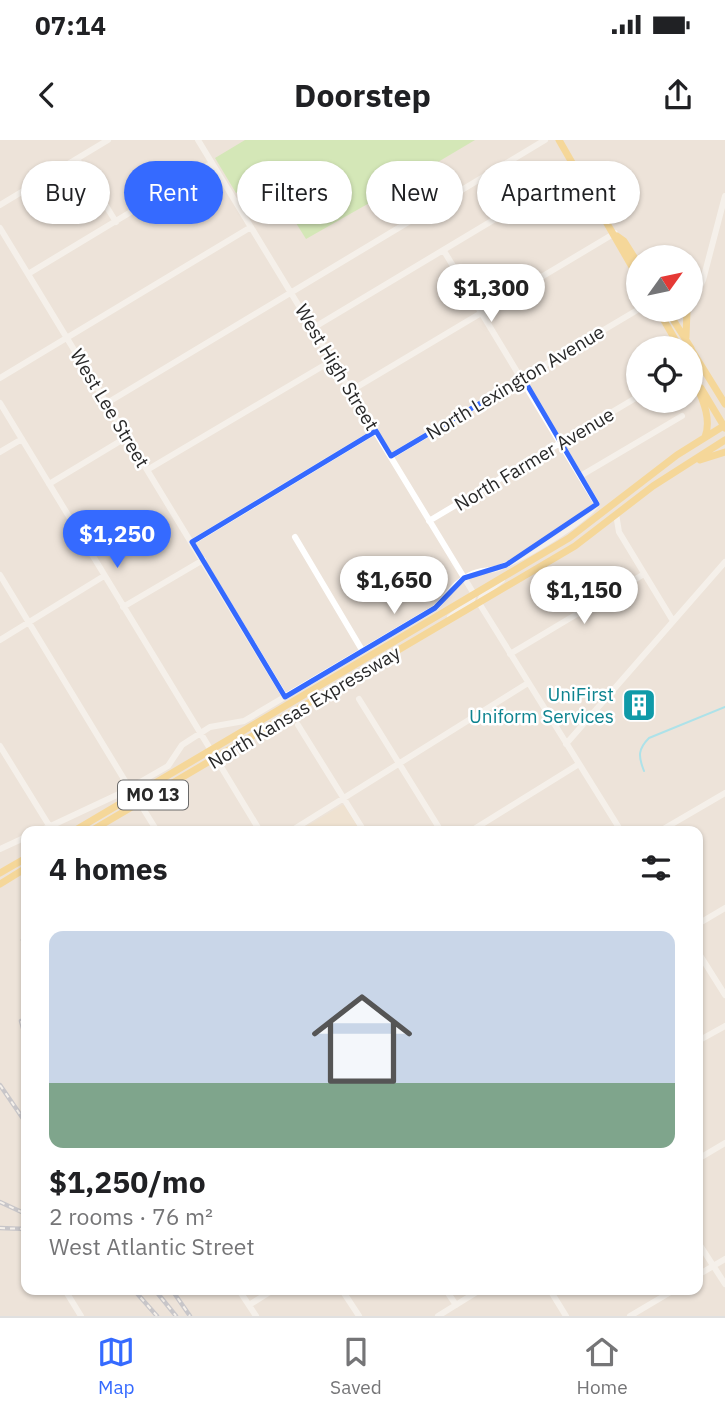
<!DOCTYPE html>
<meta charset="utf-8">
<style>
:root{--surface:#fff;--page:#f2f2f2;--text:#202124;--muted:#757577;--line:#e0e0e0;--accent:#356aff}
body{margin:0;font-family:"IBM Plex Sans",sans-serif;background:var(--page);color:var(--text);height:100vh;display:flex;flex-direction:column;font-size:26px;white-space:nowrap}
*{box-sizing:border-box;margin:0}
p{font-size:23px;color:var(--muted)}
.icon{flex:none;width:38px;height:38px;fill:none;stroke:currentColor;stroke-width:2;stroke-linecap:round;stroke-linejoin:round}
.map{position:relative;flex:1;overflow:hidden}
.panel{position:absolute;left:21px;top:686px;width:682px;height:469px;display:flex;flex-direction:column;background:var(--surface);border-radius:14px;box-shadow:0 2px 5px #0004}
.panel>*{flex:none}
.banner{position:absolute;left:21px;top:21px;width:684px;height:63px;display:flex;gap:14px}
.needle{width:46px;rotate:57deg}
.buttons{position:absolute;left:626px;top:105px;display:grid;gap:14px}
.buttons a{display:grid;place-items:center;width:77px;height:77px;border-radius:50%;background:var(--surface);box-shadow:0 2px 5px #0004;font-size:35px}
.price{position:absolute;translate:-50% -60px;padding:0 16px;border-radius:24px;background:#fff;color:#222;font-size:23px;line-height:46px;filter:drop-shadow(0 2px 4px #0008)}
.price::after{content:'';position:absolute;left:50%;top:42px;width:21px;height:16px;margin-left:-10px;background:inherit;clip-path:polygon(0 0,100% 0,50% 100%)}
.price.on{background:var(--accent);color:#fff}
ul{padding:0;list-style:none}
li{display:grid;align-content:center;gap:14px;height:371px;padding:0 28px}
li+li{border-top:2px solid var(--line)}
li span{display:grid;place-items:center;height:217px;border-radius:14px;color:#555}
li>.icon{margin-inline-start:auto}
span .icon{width:126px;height:126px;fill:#fffc;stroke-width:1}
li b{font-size:30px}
h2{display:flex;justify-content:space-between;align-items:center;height:84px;padding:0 28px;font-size:30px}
.tag{padding:0 24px;border-radius:32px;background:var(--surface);box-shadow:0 2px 5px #0004;font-size:24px;line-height:63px}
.tag.on{background:var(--accent);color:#fff}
.status{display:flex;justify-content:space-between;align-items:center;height:49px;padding:0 35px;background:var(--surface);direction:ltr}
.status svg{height:19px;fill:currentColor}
header{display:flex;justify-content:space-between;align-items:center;height:91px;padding:0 28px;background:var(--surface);font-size:32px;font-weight:800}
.menu{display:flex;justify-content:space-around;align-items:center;height:98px;border-top:2px solid var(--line);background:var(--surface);font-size:19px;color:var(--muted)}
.menu a{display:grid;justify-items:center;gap:4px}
.menu .on{color:var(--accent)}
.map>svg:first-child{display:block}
.education{fill:#f1e0c7}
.green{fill:#b6ea8f}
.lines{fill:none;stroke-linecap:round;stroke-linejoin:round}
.stream{stroke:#60dffc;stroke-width:2}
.minor{stroke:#fff;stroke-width:6}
.major{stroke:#ffc74d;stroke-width:7}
.rail-casing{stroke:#9ca2b6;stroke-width:4.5}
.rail{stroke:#fff;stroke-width:2;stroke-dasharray:5;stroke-linecap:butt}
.marked{fill:none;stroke:#356aff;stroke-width:5;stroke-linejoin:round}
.labels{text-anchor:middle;stroke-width:5;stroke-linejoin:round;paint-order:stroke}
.shield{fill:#fff;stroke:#696969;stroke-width:2}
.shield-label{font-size:18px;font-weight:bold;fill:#292929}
.street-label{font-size:19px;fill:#292929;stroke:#fff}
.culture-label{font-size:19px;fill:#0d838f;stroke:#fff;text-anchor:end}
</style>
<div class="status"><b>07:14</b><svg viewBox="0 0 49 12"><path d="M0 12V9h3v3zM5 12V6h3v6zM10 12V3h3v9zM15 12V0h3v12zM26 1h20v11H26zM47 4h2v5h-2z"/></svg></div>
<header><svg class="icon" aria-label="back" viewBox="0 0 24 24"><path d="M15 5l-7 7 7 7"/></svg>Doorstep<svg class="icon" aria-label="share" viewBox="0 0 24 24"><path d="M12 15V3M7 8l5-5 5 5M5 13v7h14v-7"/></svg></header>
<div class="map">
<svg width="725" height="1176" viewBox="0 0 725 1176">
<rect width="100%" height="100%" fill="#ede3d9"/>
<!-- education -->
<path class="education" d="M 344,665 L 361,691 L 299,691 L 342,665 Z"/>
<!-- green -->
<path class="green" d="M 245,0 L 475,0 L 411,38 L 426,66 L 417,71 L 401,45 L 306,99 L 266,35 L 236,53 L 215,18 Z"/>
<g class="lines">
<!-- stream -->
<path class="stream" d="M 644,631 C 638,616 638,609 649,598 L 725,567"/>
<!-- minor -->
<path class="minor" d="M 198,0 L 474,454 L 472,460 L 450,477
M 77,19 L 116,82
M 0,65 L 108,0
M 0,88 L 285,557
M 28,134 L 212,23
M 691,163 L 703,140 L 725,56
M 665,183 L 684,170
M 313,188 L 577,30
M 0,238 L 251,87
M 352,250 L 615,93
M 0,263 L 260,691
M 107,263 L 545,0
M 0,312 L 22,299
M 391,316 L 639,169
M 147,330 L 333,220
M 582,335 L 682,276
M 49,344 L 127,297
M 616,374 L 619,392 L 673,481
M 429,381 L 639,256
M 295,397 L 362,510
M 192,402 L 376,291
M 0,435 L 130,649
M 502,440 L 482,456 L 479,463 L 621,691
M 123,467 L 203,420
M 0,500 L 104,436
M 510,514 L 644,434
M 359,559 L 441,691
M 298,585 L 364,691
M 566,604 L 725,422
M 0,606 L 50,687
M 144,670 L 157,691
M 40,691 L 121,653 L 168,626 L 182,605 L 210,587 L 244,581 L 435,468 C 448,456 453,443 470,435 C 480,429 491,432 501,427 C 525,417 582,384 597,364 L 444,111
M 291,691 L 528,543
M 471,691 L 579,624
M 660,691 L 725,653
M 0,709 L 26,697
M 698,784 L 725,768
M 698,812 L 725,855
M 698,901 L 725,886
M 698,1019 L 725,1003
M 698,1102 L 725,1144
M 698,1135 L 725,1119
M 65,1150 L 81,1176
M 239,1150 L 256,1176
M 342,1150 L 359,1176
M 446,1150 L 456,1165
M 550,1150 L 566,1176
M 249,1165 L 273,1150
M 438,1176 L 480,1150
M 630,1176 L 674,1150"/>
<!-- major -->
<path class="major" d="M 559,0 L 639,139
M 617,96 L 624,101 L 639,125
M 658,170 L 680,208
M 667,170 L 691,208
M 686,197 L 687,170
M 691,209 L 725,264
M 692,234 C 699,253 713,276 705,297
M 701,248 L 725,288
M 700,320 L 725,312
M 74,691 L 569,398 L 677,315 L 725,285
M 91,691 L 575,406 L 653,346 L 725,300
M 0,733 L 26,718
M 0,744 L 26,728"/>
<!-- rail casing -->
<g class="rail-casing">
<path id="rail" d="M 23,800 L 26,809
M 21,881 L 26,899
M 0,945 L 26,983
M 0,1062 L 26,1074
M 0,1088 L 26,1089
M 134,1150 L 157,1176
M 155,1150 L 176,1176
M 172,1150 L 190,1176"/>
</g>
<!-- rail -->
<use href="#rail" class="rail"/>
</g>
<!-- marked area -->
<path d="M0 0H725V1176H0ZM 523,238 L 597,364 L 506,425 L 464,438 L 435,468 L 285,557 L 192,402 L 376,291 L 391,316 Z" fill="#ede3d9" fill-opacity=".55" fill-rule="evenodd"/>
<path class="marked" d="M 523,238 L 597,364 L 506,425 L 464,438 L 435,468 L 285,557 L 192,402 L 376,291 L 391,316 Z"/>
<!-- icons -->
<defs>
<g id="building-square" transform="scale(1.75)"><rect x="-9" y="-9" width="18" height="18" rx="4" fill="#0f9aa8" stroke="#fff"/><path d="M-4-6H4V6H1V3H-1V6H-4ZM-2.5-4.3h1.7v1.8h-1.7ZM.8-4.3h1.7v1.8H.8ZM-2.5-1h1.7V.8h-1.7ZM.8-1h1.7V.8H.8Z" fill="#fff"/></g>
</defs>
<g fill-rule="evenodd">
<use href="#building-square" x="639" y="565"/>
</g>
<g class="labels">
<!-- shield labels -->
<rect class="shield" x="118" y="640.5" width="70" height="29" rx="5"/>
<g class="shield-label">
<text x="153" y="661">MO 13</text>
</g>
<!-- street labels -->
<g class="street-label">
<text transform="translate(337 227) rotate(59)" y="7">West High Street</text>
<text transform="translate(515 242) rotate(-31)" y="7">North Lexington Avenue</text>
<text transform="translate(110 268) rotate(59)" y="7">West Lee Street</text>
<text transform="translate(534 319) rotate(-31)" y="7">North Farmer Avenue</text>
<text transform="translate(304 567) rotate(-31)" y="7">North Kansas Expressway</text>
</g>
<!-- culture labels -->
<g class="culture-label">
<text x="614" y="561">UniFirst<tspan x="614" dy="22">Uniform Services</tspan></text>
</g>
</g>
</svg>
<div class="buttons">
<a><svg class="needle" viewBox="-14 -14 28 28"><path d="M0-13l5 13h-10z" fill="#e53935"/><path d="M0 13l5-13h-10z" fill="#757577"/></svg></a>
<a><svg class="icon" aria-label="locate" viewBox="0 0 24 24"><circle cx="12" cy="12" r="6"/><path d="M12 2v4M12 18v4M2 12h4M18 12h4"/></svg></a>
</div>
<b class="price" style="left:491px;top:184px">$1,300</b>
<b class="price on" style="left:117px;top:430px">$1,250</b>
<b class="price" style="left:394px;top:476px">$1,650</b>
<b class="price" style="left:584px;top:486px">$1,150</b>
<div class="banner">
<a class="tag">Buy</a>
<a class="tag on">Rent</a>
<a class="tag">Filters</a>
<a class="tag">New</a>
<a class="tag">Apartment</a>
</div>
<section class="panel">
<h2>4 homes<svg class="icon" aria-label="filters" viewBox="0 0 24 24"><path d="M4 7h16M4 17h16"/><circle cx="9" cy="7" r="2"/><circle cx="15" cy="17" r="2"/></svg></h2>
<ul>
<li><span style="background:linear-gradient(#c9d6e8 70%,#7fa58c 0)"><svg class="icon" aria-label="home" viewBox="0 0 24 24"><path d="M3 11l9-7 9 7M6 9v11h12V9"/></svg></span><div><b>$1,250/mo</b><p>2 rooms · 76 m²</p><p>West Atlantic Street</p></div></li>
</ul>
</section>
</div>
<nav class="menu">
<a class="on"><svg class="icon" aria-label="map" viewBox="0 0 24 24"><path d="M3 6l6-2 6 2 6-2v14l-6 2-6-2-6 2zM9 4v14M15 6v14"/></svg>Map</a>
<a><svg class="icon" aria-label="saved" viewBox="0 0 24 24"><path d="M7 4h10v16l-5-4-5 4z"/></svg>Saved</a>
<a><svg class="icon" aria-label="home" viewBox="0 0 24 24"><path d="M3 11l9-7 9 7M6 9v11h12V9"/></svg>Home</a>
</nav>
